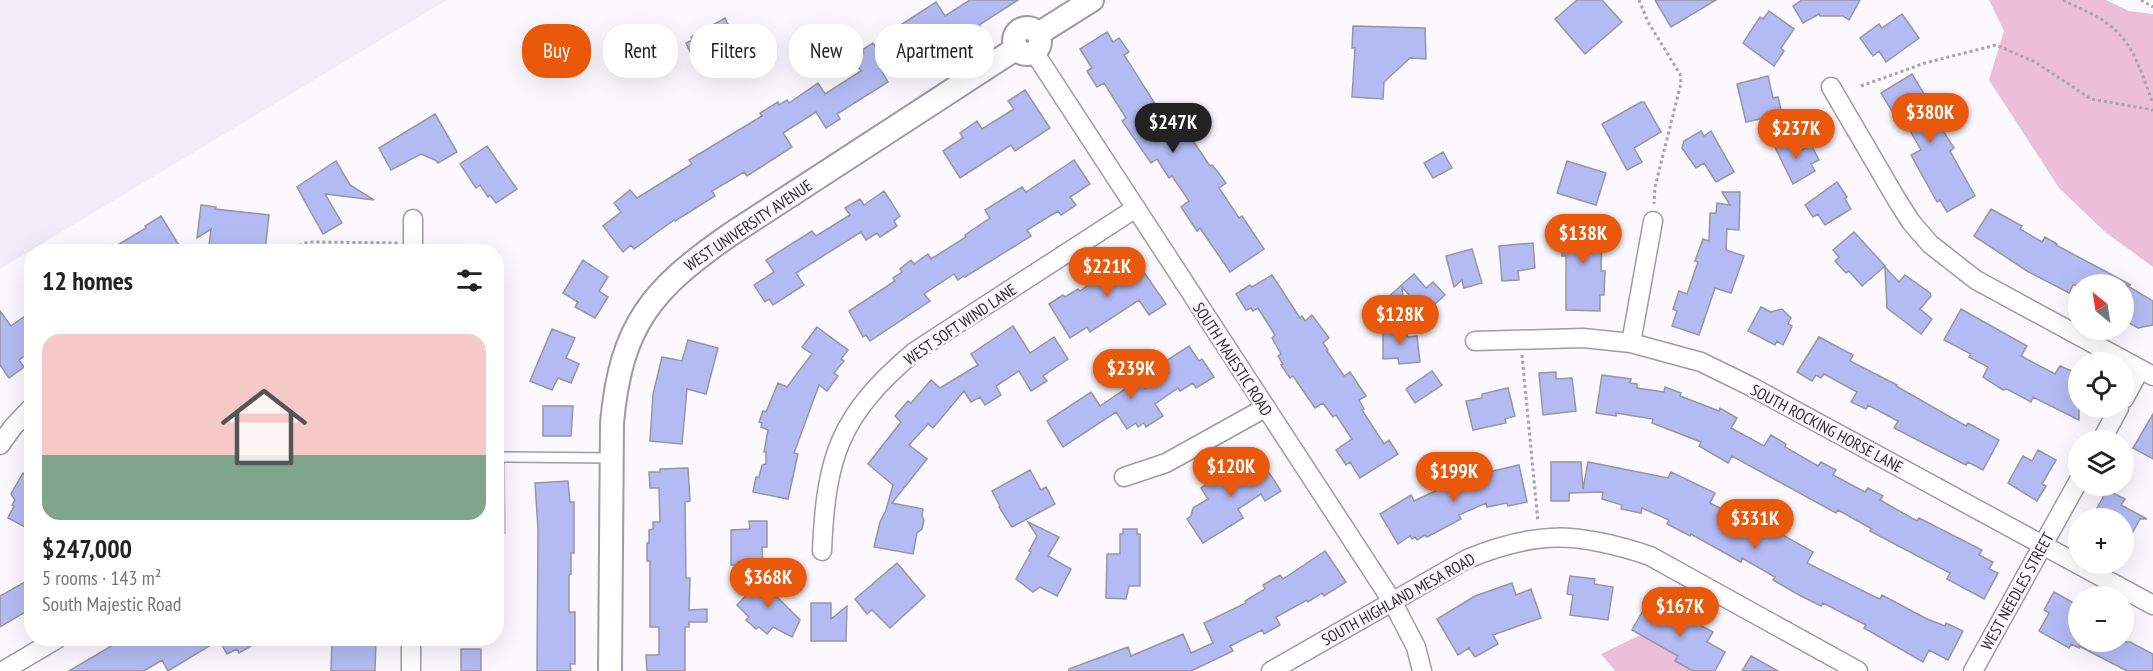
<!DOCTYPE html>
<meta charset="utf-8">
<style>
:root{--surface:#fff;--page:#f6f6f6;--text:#222;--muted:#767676;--line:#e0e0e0;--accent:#ea580c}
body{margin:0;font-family:"PT Sans Narrow",sans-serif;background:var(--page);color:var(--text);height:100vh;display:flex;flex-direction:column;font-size:22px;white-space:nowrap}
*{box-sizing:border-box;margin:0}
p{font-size:20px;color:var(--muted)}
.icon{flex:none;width:33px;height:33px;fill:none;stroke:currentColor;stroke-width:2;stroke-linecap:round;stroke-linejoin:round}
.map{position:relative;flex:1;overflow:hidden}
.panel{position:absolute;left:24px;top:244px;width:480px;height:402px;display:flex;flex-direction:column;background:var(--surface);border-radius:24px;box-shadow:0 6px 24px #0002}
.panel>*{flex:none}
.guide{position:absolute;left:522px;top:24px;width:570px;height:54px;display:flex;gap:12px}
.needle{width:39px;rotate:330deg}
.controls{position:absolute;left:2068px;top:274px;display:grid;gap:12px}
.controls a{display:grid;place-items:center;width:66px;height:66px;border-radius:50%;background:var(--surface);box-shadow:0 6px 24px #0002;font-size:30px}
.price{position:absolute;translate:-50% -51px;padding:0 14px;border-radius:21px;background:var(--accent);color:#fff;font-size:20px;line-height:39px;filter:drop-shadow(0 2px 3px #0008)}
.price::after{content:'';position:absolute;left:50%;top:36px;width:18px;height:14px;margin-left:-9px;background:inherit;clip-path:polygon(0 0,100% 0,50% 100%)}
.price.selected{background:#222;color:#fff}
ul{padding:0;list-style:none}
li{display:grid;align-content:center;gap:12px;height:318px;padding:0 18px}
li+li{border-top:2px solid var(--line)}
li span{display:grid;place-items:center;height:186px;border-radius:18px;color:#555}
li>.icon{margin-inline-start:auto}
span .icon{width:108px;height:108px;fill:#fffc;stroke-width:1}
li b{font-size:26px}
h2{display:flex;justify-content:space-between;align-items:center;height:72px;padding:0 18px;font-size:26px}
.tag{padding:0 21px;border-radius:24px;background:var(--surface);box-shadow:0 6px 24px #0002;font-size:21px;line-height:54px}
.tag.selected{background:var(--accent);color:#fff}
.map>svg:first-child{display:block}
.built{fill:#f0ecf9}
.green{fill:#edbeda}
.building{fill:#b4bbf4;stroke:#9597a0;stroke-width:1.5}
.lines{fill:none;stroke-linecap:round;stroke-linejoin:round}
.service-casing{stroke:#9d9ba3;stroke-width:12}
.minor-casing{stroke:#9d9ba3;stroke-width:21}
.tertiary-casing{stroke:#9d9ba3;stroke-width:26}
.path{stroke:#a7a5ab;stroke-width:3;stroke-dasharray:3 3;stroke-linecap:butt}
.service{stroke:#fff;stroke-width:9}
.minor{stroke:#fff;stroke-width:18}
.tertiary{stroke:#fff;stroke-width:22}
.labels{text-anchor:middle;stroke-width:5;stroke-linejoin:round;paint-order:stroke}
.street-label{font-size:16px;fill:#2b2a2e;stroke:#fbf9ff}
</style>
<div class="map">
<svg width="2153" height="671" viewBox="0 0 2153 671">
<rect width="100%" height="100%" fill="#fbf9ff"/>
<!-- built -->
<path class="built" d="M 0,0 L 447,0 L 0,269 Z"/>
<!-- green -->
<path class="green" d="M 1989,0 L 2106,0 L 2129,11 L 2153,14 L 2153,267 L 2105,232 L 2059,188 L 1989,80 L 2004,31 Z
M 496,462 L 505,462 L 506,534 L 497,534 Z
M 1655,628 L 1711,671 L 1615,671 L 1601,654 Z"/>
<!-- building -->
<path class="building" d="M 970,0 L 1018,0 L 979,25 L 981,27 L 945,50 L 936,35 L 880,68 L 888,82 L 837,114 L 840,119 L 826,128 L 816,112 L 783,133 L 792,147 L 747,176 L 744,172 L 712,191 L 715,196 L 675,221 L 674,220 L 634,249 L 631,245 L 623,252 L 603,226 L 621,212 L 614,203 L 630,190 L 637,198 L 692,164 L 689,160 L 762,116 L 760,113 L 778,102 L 779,105 L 787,100 L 789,103 L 818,83 L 825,94 L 861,71 L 853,59 L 864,53 L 862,50 L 873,43 L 875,46 L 901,29 L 899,26 L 936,2 L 945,16 Z
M 1577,0 L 1602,0 L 1622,22 L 1585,54 L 1555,19 Z
M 1655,0 L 1716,0 L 1671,27 Z
M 1802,0 L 1860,0 L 1849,20 L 1843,16 L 1820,16 L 1819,14 L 1803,23 L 1793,6 Z
M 1769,11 L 1794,29 L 1781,48 L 1784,51 L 1774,66 L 1743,43 L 1760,17 L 1763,19 Z
M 1902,14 L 1919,38 L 1886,62 L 1879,51 L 1873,56 L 1860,38 L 1879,24 L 1882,28 Z
M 725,18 L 739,48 L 697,67 L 686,43 L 692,40 L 691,37 Z
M 1353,26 L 1425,28 L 1426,59 L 1410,58 L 1384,82 L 1383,99 L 1352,97 L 1355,48 L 1352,48 Z
M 1107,32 L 1113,42 L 1119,38 L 1129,52 L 1124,55 L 1171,129 L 1181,123 L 1210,166 L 1212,165 L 1217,171 L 1226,183 L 1219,188 L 1239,218 L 1242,216 L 1264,249 L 1230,272 L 1200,228 L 1197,231 L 1181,207 L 1189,201 L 1172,176 L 1169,178 L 1157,159 L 1151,163 L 1122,121 L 1126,118 L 1104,83 L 1097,87 L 1087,71 L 1092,68 L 1080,49 Z
M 1912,74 L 1933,109 L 1930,110 L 1954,148 L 1950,151 L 1975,196 L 1947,212 L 1940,200 L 1937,202 L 1911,155 L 1921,150 L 1898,110 L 1893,113 L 1881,93 Z
M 1768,76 L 1773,98 L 1778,97 L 1782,114 L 1746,122 L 1737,84 Z
M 1025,90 L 1050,128 L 1015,151 L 1011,145 L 960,178 L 943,151 L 963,138 L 960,133 L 977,121 L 982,129 L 1014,109 L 1008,101 Z
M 1641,102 L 1644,102 L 1661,132 L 1634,148 L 1642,162 L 1627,170 L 1602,124 Z
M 435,114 L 457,152 L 438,163 L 435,160 L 421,154 L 391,170 L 379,148 Z
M 1701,131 L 1704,136 L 1711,131 L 1734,172 L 1716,182 L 1704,163 L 1696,168 L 1682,148 L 1684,141 Z
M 1789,137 L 1798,152 L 1811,145 L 1819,160 L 1811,164 L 1815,171 L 1793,184 L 1774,145 Z
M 487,146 L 517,189 L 496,203 L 490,195 L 488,197 L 480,185 L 476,188 L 460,164 Z
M 1443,152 L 1452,168 L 1433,178 L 1424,163 Z
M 1074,160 L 1090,184 L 1070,197 L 1076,205 L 1061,215 L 1058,211 L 1027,230 L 1031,236 L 965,277 L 964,276 L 958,280 L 954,274 L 924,294 L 930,301 L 870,341 L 866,335 L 863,337 L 849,311 L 895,281 L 893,278 L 902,272 L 900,269 L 911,260 L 914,264 L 928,254 L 931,259 L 966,237 L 965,235 L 990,218 L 985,210 L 1022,187 L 1026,192 Z
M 336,161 L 350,185 L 374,200 L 325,194 L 342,223 L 323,234 L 297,187 Z
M 1567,161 L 1606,173 L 1596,205 L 1557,193 Z
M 1837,182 L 1847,197 L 1845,199 L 1851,209 L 1825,225 L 1818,214 L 1813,217 L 1805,205 Z
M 884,191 L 900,216 L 894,221 L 897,226 L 880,237 L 877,233 L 866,240 L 861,232 L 796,273 L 804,285 L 773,305 L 769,299 L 765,302 L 754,285 L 774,272 L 766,260 L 812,231 L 816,236 L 850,215 L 845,208 L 860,199 L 864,205 Z
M 1722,192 L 1740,192 L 1739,230 L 1727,229 L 1726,250 L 1744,256 L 1731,293 L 1715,288 L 1699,335 L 1672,326 L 1677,311 L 1673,309 L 1679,291 L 1687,294 L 1698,262 L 1695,261 L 1703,239 L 1709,241 L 1710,213 L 1716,213 L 1717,203 L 1730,205 Z
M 201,205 L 216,207 L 215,209 L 269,215 L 265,251 L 209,245 L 211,229 L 197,238 Z
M 1991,209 L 2022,226 L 2020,229 L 2042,242 L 2045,237 L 2057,244 L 2056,245 L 2131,285 L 2126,285 L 2153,301 L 2153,325 L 2138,328 L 2124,320 L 2124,285 L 2073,285 L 2069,293 L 2027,271 L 1974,236 Z
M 161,216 L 180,247 L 172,252 L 106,252 L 146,228 L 145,226 Z
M 1561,219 L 1596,220 L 1595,235 L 1602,235 L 1601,271 L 1605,271 L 1604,295 L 1600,295 L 1600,311 L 1566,310 L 1566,256 L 1562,256 L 1563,234 L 1560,234 Z
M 1854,232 L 1885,266 L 1862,286 L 1849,271 L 1846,273 L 1835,261 L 1839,257 L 1833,250 Z
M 1533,243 L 1535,268 L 1518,271 L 1519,280 L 1502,281 L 1499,246 Z
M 1472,249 L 1482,283 L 1464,288 L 1462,280 L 1454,287 L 1446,256 Z
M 1132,255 L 1166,304 L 1149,315 L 1139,300 L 1090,332 L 1087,327 L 1070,338 L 1049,304 L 1063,295 L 1065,297 L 1078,289 L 1080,291 L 1104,274 L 1103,273 Z
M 583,260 L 608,277 L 599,291 L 608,297 L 595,318 L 575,307 L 578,302 L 563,293 Z
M 1885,267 L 1899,282 L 1905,275 L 1930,293 L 1931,296 L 1920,309 L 1932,319 L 1921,334 L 1887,308 Z
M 1414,274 L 1426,288 L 1433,282 L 1445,295 L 1425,313 L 1402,287 L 1405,318 L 1387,298 Z
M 1272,275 L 1300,318 L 1302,316 L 1305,321 L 1312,315 L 1329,338 L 1323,343 L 1328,350 L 1327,351 L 1344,376 L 1350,372 L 1366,396 L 1359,400 L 1364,409 L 1362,410 L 1384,444 L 1389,440 L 1398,454 L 1360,478 L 1350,462 L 1346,465 L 1336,450 L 1352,439 L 1336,415 L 1333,417 L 1323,403 L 1315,408 L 1293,376 L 1290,378 L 1281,365 L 1283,364 L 1278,356 L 1281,354 L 1272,338 L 1275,335 L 1258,308 L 1253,311 L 1251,308 L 1246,310 L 1236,294 L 1250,285 L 1252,287 Z
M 1761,307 L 1771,312 L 1782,309 L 1791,318 L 1788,324 L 1792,326 L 1783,345 L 1777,341 L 1775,345 L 1748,331 Z
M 1961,309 L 2027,346 L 2021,356 L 2055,374 L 2060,366 L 2079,374 L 2079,420 L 2033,397 L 2031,402 L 2007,389 L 2003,390 L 1983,377 L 1988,367 L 1969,357 L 1971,354 L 1944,340 Z
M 0,311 L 11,326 L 32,311 L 32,351 L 19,360 L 24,367 L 9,378 L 0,365 Z
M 1013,326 L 1030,353 L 1054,337 L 1068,359 L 1043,376 L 1047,381 L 1031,391 L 1019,371 L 996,386 L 1001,395 L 985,405 L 980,397 L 971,402 L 964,391 L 933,428 L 928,424 L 909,445 L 927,459 L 892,503 L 923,509 L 922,516 L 924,520 L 922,529 L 917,533 L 913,554 L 874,547 L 880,522 L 886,510 L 893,485 L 868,464 L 901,422 L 895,416 L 908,401 L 911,403 L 931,380 L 940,388 L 978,365 L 971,354 Z
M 817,327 L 848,350 L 841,359 L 844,361 L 834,373 L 838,376 L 827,391 L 819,385 L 794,453 L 798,454 L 788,499 L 753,492 L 756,477 L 759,477 L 762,465 L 766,464 L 766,452 L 764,452 L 768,430 L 761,427 L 762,423 L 759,422 L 763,411 L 766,412 L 778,383 L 787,387 L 812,354 L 802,347 Z
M 1406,327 L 1407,337 L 1417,336 L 1420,362 L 1399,364 L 1398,358 L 1383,359 L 1383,329 Z
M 552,329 L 575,338 L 566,358 L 579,364 L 571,383 L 558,378 L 552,390 L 530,381 Z
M 1819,337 L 1853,355 L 1850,361 L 1897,385 L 1896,386 L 1966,426 L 1968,423 L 1999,440 L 1983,470 L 1968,462 L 1966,465 L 1894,428 L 1898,421 L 1868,405 L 1866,409 L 1851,402 L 1857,392 L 1824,374 L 1821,378 L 1816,375 L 1812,381 L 1797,372 Z
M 688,340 L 718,348 L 706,394 L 687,389 L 682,444 L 650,441 L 653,394 L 662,357 L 682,361 Z
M 1189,346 L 1199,361 L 1202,359 L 1214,377 L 1196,388 L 1193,383 L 1180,391 L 1178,388 L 1155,404 L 1163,416 L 1146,427 L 1144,423 L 1138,427 L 1136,423 L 1127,429 L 1116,412 L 1063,447 L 1047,421 L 1091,392 L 1100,406 L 1128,387 L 1129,389 L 1141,382 L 1145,388 L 1169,373 L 1163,363 Z
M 1432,371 L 1442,385 L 1415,403 L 1406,389 Z
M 1556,372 L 1556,379 L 1572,378 L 1576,411 L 1543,415 L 1539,373 Z
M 1602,375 L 1631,379 L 1630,383 L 1637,384 L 1637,388 L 1664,392 L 1665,387 L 1681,393 L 1680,396 L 1719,411 L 1720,408 L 1737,418 L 1731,428 L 1764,446 L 1771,435 L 1786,444 L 1785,447 L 1818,466 L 1821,462 L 1836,470 L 1833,475 L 1865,492 L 1868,488 L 1883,496 L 1880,500 L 1917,521 L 1919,518 L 1982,550 L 1979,555 L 1993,562 L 1989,569 L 1998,573 L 1984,599 L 1947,579 L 1950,573 L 1870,531 L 1872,529 L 1838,510 L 1836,513 L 1732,456 L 1728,463 L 1699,446 L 1701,442 L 1652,423 L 1653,419 L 1616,413 L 1616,416 L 1596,413 Z
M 1508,388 L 1515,416 L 1505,419 L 1506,423 L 1473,430 L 1466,401 L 1482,398 L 1482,394 Z
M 543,406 L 573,406 L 571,436 L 543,436 Z
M 2153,414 L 2153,459 L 2133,448 Z
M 2038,450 L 2056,460 L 2042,484 L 2046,486 L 2037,501 L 2008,483 L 2023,456 L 2032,461 Z
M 1260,459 L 1281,491 L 1265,501 L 1261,494 L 1238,509 L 1243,518 L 1203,543 L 1187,519 L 1191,516 L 1193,508 L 1208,499 L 1201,488 L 1234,466 L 1239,467 L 1248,461 L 1250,465 Z
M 1551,462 L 1581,462 L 1583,489 L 1588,462 L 1668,478 L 1671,472 L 1715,493 L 1710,503 L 1771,534 L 1774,530 L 1813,552 L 1807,563 L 1871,595 L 1880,599 L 1882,595 L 1927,619 L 1945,626 L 1946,623 L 1963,631 L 1948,660 L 1929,650 L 1923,662 L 1864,628 L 1866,625 L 1823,603 L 1821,606 L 1799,595 L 1773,580 L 1775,577 L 1742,558 L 1741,562 L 1691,534 L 1690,536 L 1675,528 L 1667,524 L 1669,520 L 1642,508 L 1641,513 L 1621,509 L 1622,505 L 1602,499 L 1603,492 L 1569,493 L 1569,501 L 1551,501 Z
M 1519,465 L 1527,502 L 1508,506 L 1507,503 L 1487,507 L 1486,503 L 1459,515 L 1461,519 L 1427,537 L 1425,535 L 1417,540 L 1415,537 L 1412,539 L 1410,536 L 1398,544 L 1380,514 L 1411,495 L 1414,501 L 1463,478 Z
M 688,468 L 690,501 L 685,502 L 686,578 L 690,578 L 689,610 L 707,609 L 707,622 L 689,622 L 689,627 L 685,627 L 685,671 L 647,671 L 646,655 L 659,655 L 659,627 L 650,627 L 650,561 L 647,561 L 647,543 L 649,543 L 649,530 L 653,529 L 653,522 L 660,522 L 659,488 L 650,488 L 649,472 L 660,472 L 660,469 Z
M 1030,470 L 1041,490 L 1046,487 L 1055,504 L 1012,527 L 999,507 L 1000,506 L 992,491 Z
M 23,473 L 32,478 L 32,520 L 27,528 L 8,518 L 14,506 L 12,505 L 15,500 L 11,494 Z
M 568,481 L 570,502 L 574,502 L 574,553 L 571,553 L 571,574 L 569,575 L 569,612 L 575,612 L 575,664 L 570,664 L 571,671 L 537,671 L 538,529 L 535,483 Z
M 2107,490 L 2125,499 L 2121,505 L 2147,519 L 2140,519 L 2124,548 L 2124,519 L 2091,519 Z
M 749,521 L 767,521 L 767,547 L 762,547 L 763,564 L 731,565 L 731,530 L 750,529 Z
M 1028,522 L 1059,537 L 1048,556 L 1071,569 L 1057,596 L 1040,587 L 1033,592 L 1016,579 L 1031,552 L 1029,551 L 1037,536 Z
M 1123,529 L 1137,529 L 1137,534 L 1140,534 L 1140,586 L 1129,586 L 1126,599 L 1106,598 L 1107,554 L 1120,554 L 1120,534 L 1123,534 Z
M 1325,551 L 1346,582 L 1324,596 L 1322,593 L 1308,602 L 1307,600 L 1276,617 L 1280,625 L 1264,634 L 1262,630 L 1230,646 L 1233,651 L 1191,671 L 1069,671 L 1069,669 L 1128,647 L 1131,656 L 1183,634 L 1191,653 L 1213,643 L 1204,623 L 1246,603 L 1245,601 L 1265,589 L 1263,585 L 1280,575 L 1283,579 Z
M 897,563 L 925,596 L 890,628 L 872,610 L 867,614 L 855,599 Z
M 766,575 L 779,588 L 773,593 L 800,620 L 792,637 L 773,627 L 767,634 L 759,627 L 756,629 L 746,620 L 749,617 L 737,605 Z
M 1570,576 L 1595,579 L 1594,584 L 1613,587 L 1608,620 L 1570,615 L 1573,595 L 1567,594 Z
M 32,578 L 32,608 L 0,627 L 0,596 Z
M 1512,583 L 1516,595 L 1531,589 L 1541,618 L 1493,635 L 1498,644 L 1475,657 L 1469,648 L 1458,655 L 1437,619 L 1475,596 Z
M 2054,592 L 2079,606 L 2079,642 L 2130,642 L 2153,654 L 2153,671 L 2127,671 L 2079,646 L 2079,648 L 2071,644 L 2069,648 L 2039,631 L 2049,613 L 2044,610 Z
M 811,603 L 831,603 L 831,619 L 847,606 L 846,641 L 811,641 Z
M 1659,603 L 1713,632 L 1707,642 L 1725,652 L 1715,671 L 1693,671 L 1675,661 L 1678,656 L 1632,630 L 1645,607 L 1654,612 Z
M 123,639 L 263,639 L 239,653 L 237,649 L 227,654 L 219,640 L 168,671 L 162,660 L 144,671 L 69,671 Z
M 332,639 L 376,639 L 375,671 L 331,671 Z
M 461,649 L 481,649 L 481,671 L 461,671 Z
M 1751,656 L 1778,671 L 1742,671 Z"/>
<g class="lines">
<!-- service casing -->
<g class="service-casing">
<path id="service" d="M 496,457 L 611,458"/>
</g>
<!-- minor casing -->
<g class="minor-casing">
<path id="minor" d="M 1034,52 L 1392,601 L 1416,647 L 1422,671
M 1831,87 L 1897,200 L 1911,222 L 1930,244 L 1976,280 L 2153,376
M 413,219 L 413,252
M 1475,341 L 1583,338 L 1631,343 L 1701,362 L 1752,387 L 2153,605
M 1631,343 L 1653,221
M 2124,399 L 2140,369
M 2101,441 L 2119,408
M 0,445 L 13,427 L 32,407
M 1124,477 L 1166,463 L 1265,408
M 822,551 C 826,455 840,415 914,352 L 1136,208
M 3,671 L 57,639
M 411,671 L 411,639
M 1271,671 L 1467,559 C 1537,530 1578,532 1650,556 L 1858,671
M 1973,671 L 2079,480"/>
</g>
<!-- tertiary casing -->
<g class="tertiary-casing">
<path id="tertiary" d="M1014 41a13 13 0 1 1 26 0a13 13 0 1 1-26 0Z
M 1038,34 L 1092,0
M 610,671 L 612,423 C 621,324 652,289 731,234 L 1017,48"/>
</g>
<!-- path -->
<path class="path" d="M 1639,0 L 1648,22 L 1680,74 L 1681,83 L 1655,187 L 1654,204
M 2063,0 C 2078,8 2095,14 2108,24 C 2135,44 2142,75 2153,104
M 2141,0 L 2153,7
M 1861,86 L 1925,63 L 1996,45 L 2035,62 L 2091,99 L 2153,110
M 289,252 L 304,243 L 312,242 L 398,243
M 1522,355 L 1538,522"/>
<!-- service -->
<use href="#service" class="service"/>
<!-- minor -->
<use href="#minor" class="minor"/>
<!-- tertiary -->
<use href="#tertiary" class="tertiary"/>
</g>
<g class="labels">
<!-- street labels -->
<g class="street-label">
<text transform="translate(748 225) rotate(-34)" y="6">WEST UNIVERSITY AVENUE</text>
<text transform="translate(960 324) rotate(-34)" y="6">WEST SOFT WIND LANE</text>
<text transform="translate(1233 359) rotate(57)" y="6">SOUTH MAJESTIC ROAD</text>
<text transform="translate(1827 428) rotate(28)" y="6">SOUTH ROCKING HORSE LANE</text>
<text transform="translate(2017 591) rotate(-61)" y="6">WEST NEEDLES STREET</text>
<text transform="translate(1398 599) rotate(-29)" y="6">SOUTH HIGHLAND MESA ROAD</text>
</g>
</g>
</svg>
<div class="controls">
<a><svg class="needle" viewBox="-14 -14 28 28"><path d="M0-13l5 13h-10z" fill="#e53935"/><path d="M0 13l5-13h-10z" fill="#767676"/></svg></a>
<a><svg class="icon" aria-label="locate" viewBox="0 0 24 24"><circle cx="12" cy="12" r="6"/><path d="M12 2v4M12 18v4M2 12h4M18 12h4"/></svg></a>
<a><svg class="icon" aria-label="layers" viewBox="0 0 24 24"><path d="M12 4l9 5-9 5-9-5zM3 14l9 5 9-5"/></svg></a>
<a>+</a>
<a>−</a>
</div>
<b class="price" style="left:1930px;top:144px">$380K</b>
<b class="price selected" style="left:1173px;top:154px">$247K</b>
<b class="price" style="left:1796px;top:160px">$237K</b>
<b class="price" style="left:1583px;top:265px">$138K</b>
<b class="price" style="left:1107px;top:298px">$221K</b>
<b class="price" style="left:1400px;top:346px">$128K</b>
<b class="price" style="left:1131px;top:400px">$239K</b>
<b class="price" style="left:1231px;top:498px">$120K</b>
<b class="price" style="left:1454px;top:503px">$199K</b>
<b class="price" style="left:1755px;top:550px">$331K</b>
<b class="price" style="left:768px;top:609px">$368K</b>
<b class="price" style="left:1680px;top:638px">$167K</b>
<div class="guide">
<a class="tag selected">Buy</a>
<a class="tag">Rent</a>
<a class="tag">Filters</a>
<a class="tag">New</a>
<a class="tag">Apartment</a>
</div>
<section class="panel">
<h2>12 homes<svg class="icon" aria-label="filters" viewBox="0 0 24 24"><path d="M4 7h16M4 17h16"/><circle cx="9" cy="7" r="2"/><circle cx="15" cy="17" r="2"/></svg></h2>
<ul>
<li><span style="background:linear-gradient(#f6c9c9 65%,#7fa58c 0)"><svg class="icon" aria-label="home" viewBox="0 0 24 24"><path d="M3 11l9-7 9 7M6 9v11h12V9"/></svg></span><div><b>$247,000</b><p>5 rooms · 143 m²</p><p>South Majestic Road</p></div></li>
</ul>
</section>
</div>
